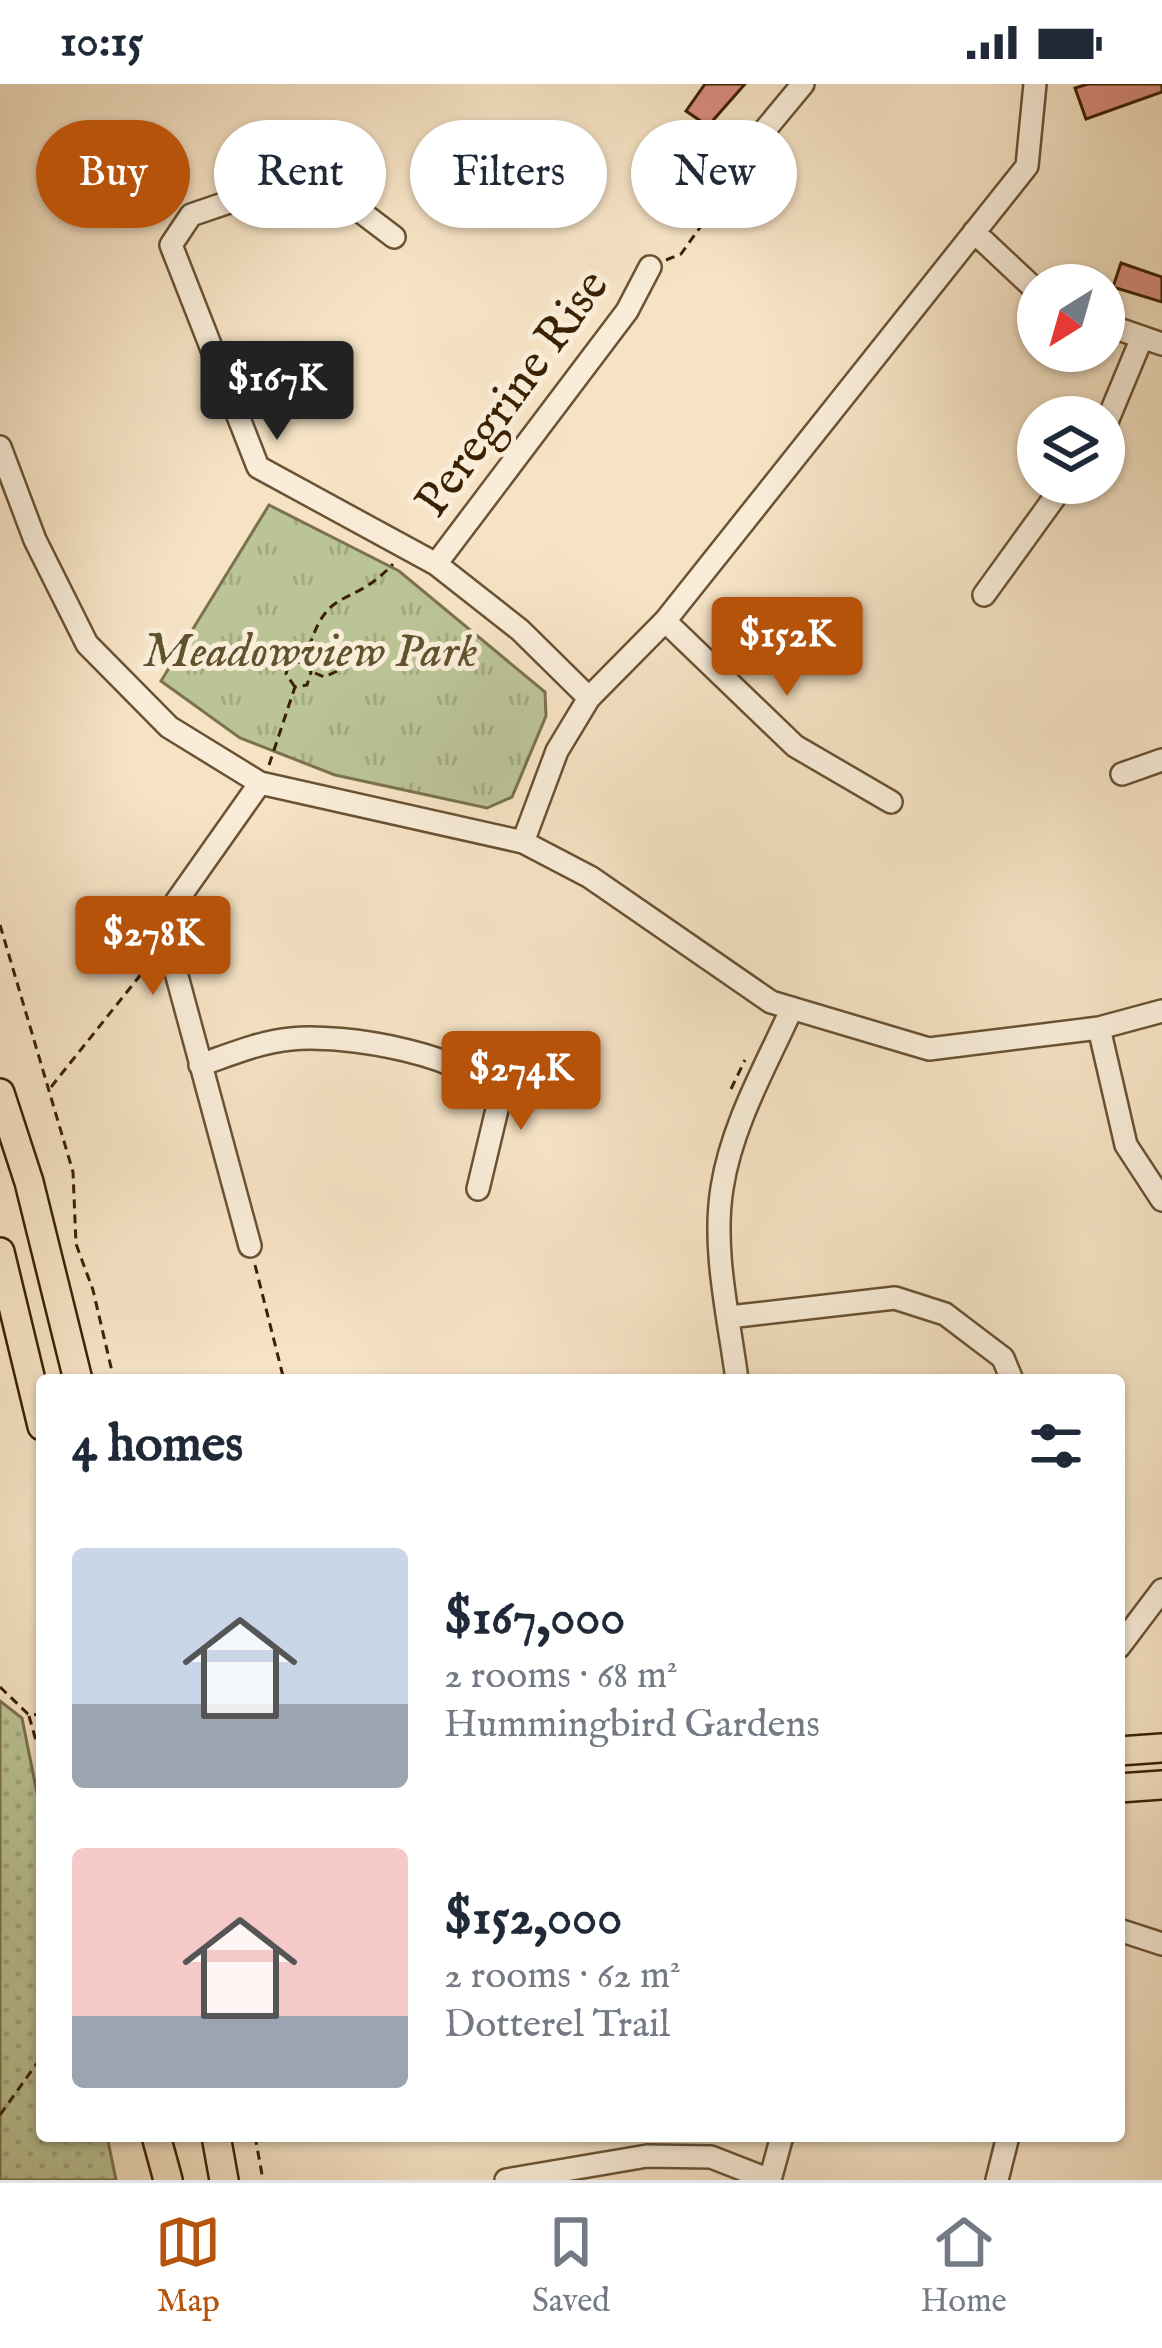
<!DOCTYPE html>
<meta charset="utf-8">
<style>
:root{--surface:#fff;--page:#f2f2f3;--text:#1f2937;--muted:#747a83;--line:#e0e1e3;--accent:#b45309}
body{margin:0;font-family:"IM FELL English",serif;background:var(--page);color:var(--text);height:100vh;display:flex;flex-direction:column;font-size:45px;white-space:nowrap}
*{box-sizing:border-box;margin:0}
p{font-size:39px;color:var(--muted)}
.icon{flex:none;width:66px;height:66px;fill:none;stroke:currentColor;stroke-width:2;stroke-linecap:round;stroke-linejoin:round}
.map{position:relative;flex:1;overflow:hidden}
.sheet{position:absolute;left:36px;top:1290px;width:1089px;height:768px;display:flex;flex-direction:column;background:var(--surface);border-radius:12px;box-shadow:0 3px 9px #0004}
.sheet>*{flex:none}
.banner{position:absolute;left:36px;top:36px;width:1092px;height:108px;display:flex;gap:24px}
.needle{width:78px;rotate:217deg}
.tools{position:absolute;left:1017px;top:180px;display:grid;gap:24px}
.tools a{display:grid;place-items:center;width:108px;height:108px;border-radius:50%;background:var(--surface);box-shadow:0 3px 9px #0004;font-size:60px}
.price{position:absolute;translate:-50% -102px;padding:0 27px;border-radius:12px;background:var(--accent);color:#fff;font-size:39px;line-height:78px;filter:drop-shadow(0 3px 6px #0008)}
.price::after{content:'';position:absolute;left:50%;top:72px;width:36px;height:27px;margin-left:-18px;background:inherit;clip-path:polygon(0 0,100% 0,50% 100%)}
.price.active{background:#222;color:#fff}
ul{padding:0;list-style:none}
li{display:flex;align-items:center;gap:36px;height:300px;padding:0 36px}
li span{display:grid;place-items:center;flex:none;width:336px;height:240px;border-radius:12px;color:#555}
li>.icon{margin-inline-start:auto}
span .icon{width:144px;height:144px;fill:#fffc;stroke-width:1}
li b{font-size:51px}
h2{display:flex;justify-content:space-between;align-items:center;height:144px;padding:0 36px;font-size:51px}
.chip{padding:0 42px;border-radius:54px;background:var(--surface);box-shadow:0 3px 9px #0004;font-size:42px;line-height:108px}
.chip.active{background:var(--accent);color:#fff}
.status{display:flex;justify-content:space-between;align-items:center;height:84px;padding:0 60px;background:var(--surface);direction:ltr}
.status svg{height:33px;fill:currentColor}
.dock{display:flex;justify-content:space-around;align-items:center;height:168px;border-top:3px solid var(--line);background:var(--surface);font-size:33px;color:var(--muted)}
.dock a{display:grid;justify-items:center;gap:6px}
.dock .active{color:var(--accent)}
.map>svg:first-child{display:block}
.grass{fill:url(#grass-dots);stroke:#7b724c;stroke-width:3}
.park{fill:url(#park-tufts);stroke:#7b724c;stroke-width:3}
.building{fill:#d98c81;stroke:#3b2101;stroke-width:3}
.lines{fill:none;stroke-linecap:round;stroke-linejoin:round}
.minor-casing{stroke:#6a5232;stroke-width:26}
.major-casing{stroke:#3b2101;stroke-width:32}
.path{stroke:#3b2101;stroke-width:3;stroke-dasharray:9 6;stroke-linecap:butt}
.minor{stroke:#f9edd9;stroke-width:21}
.major{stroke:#f6e3c5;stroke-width:27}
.labels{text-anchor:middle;stroke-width:10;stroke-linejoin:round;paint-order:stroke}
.street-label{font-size:48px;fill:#3b2101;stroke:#f9edd9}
.park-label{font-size:48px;font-style:italic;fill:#61522e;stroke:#f9edd9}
</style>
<div class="status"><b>10:15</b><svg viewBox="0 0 49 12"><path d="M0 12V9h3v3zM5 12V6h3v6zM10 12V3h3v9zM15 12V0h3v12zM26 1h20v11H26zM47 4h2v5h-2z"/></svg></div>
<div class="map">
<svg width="1162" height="2096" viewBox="0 0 1162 2096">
<defs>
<pattern id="grass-dots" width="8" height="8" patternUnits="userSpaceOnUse" patternTransform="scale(3)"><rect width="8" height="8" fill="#bbc496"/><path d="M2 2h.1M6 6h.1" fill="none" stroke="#a2a880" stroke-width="1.8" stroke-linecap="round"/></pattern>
<pattern id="park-tufts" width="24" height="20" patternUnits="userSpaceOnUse" patternTransform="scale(3)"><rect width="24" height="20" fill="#bbc496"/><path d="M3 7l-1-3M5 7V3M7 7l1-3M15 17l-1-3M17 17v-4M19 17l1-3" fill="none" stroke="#a2a880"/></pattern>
</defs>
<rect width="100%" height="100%" fill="#f6e3c5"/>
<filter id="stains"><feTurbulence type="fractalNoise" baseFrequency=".00167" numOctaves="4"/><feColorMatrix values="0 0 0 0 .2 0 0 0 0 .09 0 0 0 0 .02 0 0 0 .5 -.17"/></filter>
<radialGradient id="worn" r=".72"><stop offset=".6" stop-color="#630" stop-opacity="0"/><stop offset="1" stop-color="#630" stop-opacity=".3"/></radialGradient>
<!-- grass -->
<path class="grass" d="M 0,1617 L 22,1634 L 42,1734 L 42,2052 L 107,2052 L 116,2096 L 0,2096 Z"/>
<!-- park -->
<path class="park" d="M 269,421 L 399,487 L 545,608 L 546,632 L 512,713 L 487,724 L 335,691 L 240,654 L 161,597 Z"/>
<!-- building -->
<path class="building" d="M 705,0 L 745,0 L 708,42 L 686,27 Z
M 1088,0 L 1162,0 L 1162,8 L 1086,35 L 1075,4 Z
M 1121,179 L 1162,193 L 1162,218 L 1113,203 Z"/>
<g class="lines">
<!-- minor casing -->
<g class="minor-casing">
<path id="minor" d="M 745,70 L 803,0
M 974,148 L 1038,208
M 394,153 L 336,109 L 313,97 L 291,97 L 191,131 L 171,161 L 258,383 L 436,480 L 520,546 L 589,614
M 1104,240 L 1162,260
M 1104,345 L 1141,256
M 0,363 L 35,456 L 87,560 L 169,643 L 260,699 L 523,758 L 590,793 L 771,918 L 929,965 L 1099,944 L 1162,927
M 436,480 L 627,227 L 650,183
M 984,511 L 1065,399
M 665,537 L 795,662 L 891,718
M 1122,690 L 1162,676
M 523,758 L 557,667 L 589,614 L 665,537 L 1027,82 L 1035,0
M 1099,944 L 1126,1061 L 1162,1116
M 200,981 C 229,971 259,958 291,955 C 339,949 478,970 499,1017 L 478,1105
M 250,1162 L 164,844 L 176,818 L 260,699
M 729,1233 L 895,1214 L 945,1230 L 1003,1274 L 1012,1296
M 737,1296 C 729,1234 712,1166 722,1104 C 732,1040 766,982 792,924
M 1119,1563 L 1162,1506
M 1119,1846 L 1162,1860
M 506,2096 L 647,2072 L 711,2073 L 770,2096
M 770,2096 L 782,2052
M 997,2096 L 1008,2052"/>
</g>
<!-- major casing -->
<g class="major-casing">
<path id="major" d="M 0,1009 L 29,1098 L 78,1296
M 0,1168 L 42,1342
M 1119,1667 L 1162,1664
M 1119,1704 L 1162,1701
M 156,2052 L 168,2096
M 216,2052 L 224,2096"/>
</g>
<!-- path -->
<path class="path" d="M 666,176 L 681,170 L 739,89
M 315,589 L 324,593 L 351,581
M 295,603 L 286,590 L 289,579 L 304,578
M 269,681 L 295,603 L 307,601 L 311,588 L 305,578 C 326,496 347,529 393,480
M 0,841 L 73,1088 L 76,1160 L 93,1206 L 114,1296
M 51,1003 L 154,874
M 731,1005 L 745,976
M 255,1181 L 284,1296
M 0,1603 L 28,1630 L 42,1631
M 29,1632 L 42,1678
M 0,2031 L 42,1972
M 255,2052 L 263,2096"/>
<!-- minor -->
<use href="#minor" class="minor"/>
<!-- major -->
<use href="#major" class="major"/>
</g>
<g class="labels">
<!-- street labels -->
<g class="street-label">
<text transform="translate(510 308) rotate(-54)" y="17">Peregrine Rise</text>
</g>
<!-- park labels -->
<g class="park-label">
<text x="310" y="582">Meadowview Park</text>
</g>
</g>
<rect width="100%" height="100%" filter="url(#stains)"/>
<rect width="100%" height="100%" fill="url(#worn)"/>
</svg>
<div class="tools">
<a><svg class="needle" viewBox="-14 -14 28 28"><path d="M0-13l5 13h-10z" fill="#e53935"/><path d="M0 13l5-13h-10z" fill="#747a83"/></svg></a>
<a><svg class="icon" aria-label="layers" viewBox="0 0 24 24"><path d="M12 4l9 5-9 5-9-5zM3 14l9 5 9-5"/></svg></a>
</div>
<b class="price active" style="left:277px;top:359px">$167K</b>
<b class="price" style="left:787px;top:615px">$152K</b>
<b class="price" style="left:153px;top:914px">$278K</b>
<b class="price" style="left:521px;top:1049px">$274K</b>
<div class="banner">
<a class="chip active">Buy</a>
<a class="chip">Rent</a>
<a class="chip">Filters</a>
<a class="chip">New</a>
</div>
<section class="sheet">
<h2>4 homes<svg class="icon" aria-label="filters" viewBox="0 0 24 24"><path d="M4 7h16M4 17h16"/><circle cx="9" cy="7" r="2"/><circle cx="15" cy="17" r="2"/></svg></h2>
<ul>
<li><span style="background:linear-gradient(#c9d6e8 65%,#9aa5b1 0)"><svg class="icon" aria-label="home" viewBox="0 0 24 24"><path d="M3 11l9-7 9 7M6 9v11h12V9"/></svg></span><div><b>$167,000</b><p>2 rooms · 68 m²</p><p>Hummingbird Gardens</p></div></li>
<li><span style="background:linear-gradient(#f6c9c9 70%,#9aa5b1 0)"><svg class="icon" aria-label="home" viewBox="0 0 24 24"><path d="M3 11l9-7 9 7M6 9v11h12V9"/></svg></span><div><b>$152,000</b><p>2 rooms · 62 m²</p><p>Dotterel Trail</p></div></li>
</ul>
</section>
</div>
<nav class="dock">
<a class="active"><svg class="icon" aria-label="map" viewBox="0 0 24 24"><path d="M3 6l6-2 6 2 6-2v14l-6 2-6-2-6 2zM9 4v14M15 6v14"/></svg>Map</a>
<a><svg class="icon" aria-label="saved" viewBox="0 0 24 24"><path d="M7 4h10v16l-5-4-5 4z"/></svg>Saved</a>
<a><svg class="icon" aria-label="home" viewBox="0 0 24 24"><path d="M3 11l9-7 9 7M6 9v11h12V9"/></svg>Home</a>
</nav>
